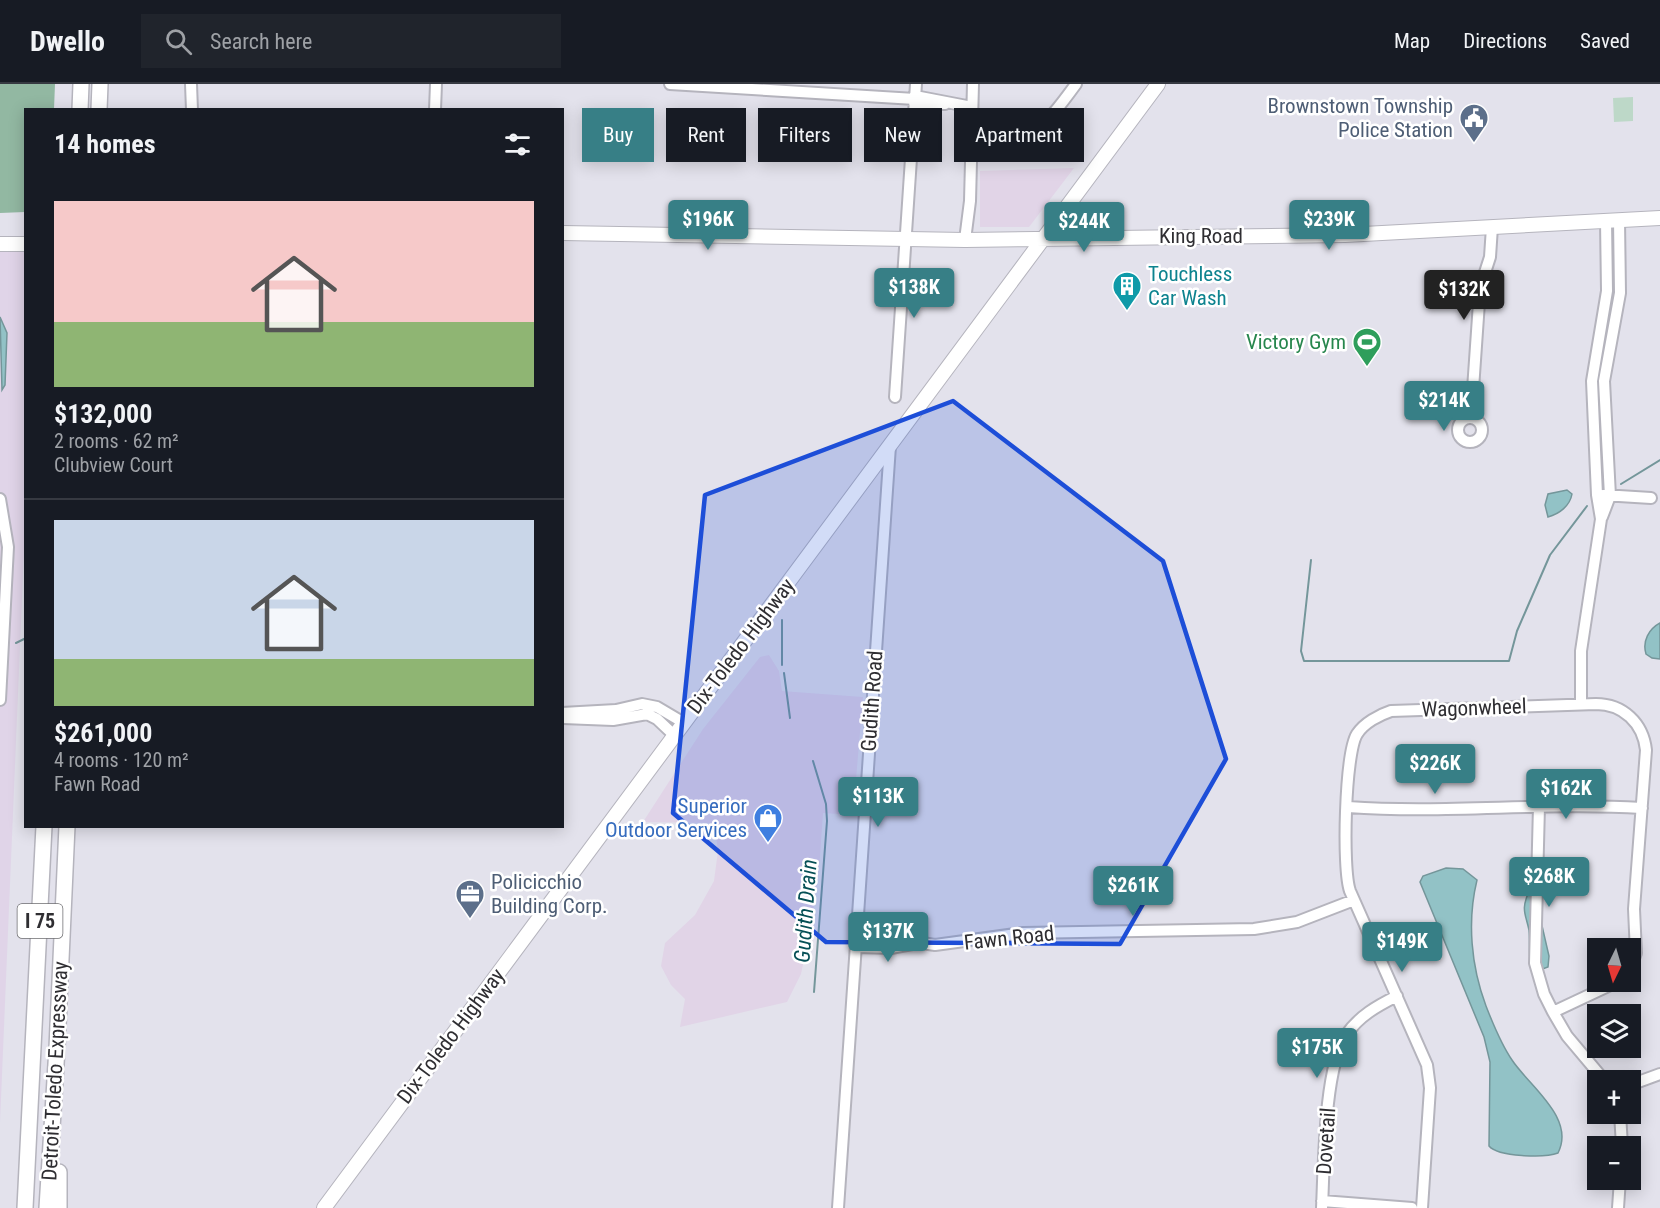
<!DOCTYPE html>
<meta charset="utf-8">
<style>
:root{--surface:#171b24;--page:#20242c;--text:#f1f3f6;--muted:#9ea1a6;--line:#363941;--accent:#377f86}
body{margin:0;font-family:"Roboto Condensed",sans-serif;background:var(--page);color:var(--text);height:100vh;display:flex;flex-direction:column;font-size:22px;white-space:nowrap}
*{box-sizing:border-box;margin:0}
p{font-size:20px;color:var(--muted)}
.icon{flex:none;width:33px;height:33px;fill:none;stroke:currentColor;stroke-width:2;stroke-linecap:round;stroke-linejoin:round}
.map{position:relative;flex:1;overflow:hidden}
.side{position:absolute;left:24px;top:24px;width:540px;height:720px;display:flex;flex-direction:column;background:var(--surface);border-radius:0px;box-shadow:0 3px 15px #0003}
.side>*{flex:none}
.banner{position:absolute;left:582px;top:24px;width:570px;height:54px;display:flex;gap:12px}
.needle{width:39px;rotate:185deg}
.controls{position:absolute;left:1587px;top:854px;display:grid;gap:12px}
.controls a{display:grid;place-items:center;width:54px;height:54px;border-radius:0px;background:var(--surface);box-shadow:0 3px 15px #0003;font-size:30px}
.price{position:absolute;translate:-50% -51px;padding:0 14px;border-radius:6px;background:var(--accent);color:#fff;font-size:20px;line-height:39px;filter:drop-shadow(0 2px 3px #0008)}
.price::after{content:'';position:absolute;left:50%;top:36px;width:18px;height:14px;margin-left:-9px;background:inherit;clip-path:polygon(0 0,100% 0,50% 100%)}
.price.selected{background:#222;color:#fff}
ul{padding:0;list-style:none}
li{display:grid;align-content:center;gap:12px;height:318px;padding:0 30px}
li+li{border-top:2px solid var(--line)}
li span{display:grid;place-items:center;height:186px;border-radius:0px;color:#555}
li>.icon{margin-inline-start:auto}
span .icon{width:108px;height:108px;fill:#fffc;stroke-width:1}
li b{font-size:26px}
h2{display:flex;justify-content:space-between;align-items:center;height:72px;padding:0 30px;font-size:26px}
.tag{padding:0 21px;border-radius:0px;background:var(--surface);box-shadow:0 3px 15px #0003;font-size:21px;line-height:54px}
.tag.selected{background:var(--accent);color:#fff}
header{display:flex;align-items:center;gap:36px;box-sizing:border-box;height:84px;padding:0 30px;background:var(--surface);border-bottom:2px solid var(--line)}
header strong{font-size:28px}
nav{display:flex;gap:33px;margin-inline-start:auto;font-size:21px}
.search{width:420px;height:54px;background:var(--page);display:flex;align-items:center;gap:15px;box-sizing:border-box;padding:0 21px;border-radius:0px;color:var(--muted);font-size:22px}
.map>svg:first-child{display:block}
.commercial{fill:#e1d4e7}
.industrial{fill:#e0d4e8}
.green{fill:#bdd8c8}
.forest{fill:#92b8a2}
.water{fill:#92c2c6;stroke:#74969a;stroke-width:1.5}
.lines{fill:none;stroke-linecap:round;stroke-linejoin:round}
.stream{stroke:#74969a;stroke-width:2}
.minor-casing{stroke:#b5b4bd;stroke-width:14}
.major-casing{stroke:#b5b4bd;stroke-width:16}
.highway-casing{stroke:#b5b4bd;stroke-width:18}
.minor{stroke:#fff;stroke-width:10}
.major{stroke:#fff;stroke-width:14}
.highway{stroke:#fff;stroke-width:15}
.marked{fill:#1d4ed8;fill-opacity:0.2;stroke:#1d4ed8;stroke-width:4.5;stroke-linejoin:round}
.labels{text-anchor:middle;stroke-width:5;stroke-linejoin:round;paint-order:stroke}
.shield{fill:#fff;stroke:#6d6d70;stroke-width:1.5}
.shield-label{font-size:20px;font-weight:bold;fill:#2f2e32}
.service-label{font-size:21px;fill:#4e5e75;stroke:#fff;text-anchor:end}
.street-label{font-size:21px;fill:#2f2e32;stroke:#fff}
.culture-label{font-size:21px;fill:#0d838f;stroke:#fff;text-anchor:start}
.leisure-label{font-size:21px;fill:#27864d;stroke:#fff;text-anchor:end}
.shop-label{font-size:21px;fill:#366cbe;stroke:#fff;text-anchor:end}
.water-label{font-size:22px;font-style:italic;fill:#054f55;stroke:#fff}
</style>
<header>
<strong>Dwello</strong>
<div class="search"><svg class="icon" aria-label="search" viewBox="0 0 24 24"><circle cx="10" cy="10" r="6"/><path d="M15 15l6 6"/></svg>Search here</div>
<nav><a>Map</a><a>Directions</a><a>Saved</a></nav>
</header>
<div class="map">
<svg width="1660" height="1124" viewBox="0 0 1660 1124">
<rect width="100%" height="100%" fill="#e3e2ec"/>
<!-- commercial -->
<path class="commercial" d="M 1074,84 L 1029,143 L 980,143 L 980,87 Z
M 769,571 L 779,587 L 782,607 L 863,613 L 853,731 L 823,729 L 819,787 L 810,847 L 801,890 L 787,918 L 680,943 L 685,915 L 671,901 L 661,882 L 665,859 L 695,831 L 714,797 L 718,767 L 714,739 L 643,738 L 703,645 L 760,573 Z"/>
<!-- industrial -->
<path class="industrial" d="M 25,167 L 25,443 L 0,1038 L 0,168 Z"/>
<!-- green -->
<path class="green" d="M 1633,13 L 1633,37 L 1614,38 L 1613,14 Z"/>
<!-- forest -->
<path class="forest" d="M 0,0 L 55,0 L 54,25 L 26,26 L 25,128 L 0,129 Z"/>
<!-- water -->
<path class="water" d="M 0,233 L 7,249 L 5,301 L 2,306 Z
M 1567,406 L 1572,410 C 1570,422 1559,430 1548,433 L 1545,421 L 1548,410 Z
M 1660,539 L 1660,575 L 1652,574 L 1646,570 C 1642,557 1649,545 1660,539 Z
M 1446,784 L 1463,785 L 1477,796 C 1467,837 1471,882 1486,922 C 1493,940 1501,960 1512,976 C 1529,1002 1576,1034 1558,1069 C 1545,1074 1498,1073 1489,1062 L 1490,978 L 1484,953 L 1420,798 L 1423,792 Z
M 1529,807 L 1534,807 L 1549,872 L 1548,883 L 1540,886 L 1530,876 C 1529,867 1530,856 1529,846 C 1525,828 1521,826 1529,807 Z"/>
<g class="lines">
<!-- stream -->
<path class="stream" d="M 1621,400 L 1660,376
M 1311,476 L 1301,567 L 1304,577 L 1509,577 L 1517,547 L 1550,471 L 1587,422
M 16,559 L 26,554
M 782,581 L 782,536
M 784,589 L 790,634
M 813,677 L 826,720 L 827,737 L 814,908"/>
<!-- minor casing -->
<g class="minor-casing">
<path id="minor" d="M 191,0 L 192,26
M 670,0 L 915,15
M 915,12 L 972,23
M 914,19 L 945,20
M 435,26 L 436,0
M 971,48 C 1037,48 1036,55 1076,0
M 965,156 L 970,117 L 973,0
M 895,313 L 916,0
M 1471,334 L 1480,204 L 1490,173 L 1492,143
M1458 346a12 12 0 1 1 24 0a12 12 0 1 1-24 0Z
M 1603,411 L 1651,414
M 0,415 L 8,463 L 0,616
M 1602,433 L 1610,412 L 1604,297 L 1620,209 L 1619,136
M 1581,620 L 1581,567 L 1601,435 L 1597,411 L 1592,297 L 1607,207 L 1606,137
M 562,629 L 616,626 L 642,620 L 657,623 L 684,639
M 563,634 L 613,636 L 647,630 L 657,635 L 675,652
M 1539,722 L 1535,879 L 1544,910 L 1553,928
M 1348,723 C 1446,730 1544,718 1642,724
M 858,849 L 935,861 L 1023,849 L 1254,845 L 1297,838 L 1354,816
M 856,863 L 891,864 L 912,860
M 1604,996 L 1567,952 L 1553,928 L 1619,897
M 1630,1001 L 1660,990
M 1620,1029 L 1622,1062
M 1322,1117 L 1412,1124
M 838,1124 L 890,362
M 1322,1124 C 1324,1082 1324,984 1346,951 C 1359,932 1377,922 1397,912
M 1422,1124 L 1430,1004 L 1427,981 L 1350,807 C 1342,785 1345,669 1357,650 C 1364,639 1379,631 1391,627 L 1596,620 C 1623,620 1643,639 1646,666 L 1634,825 L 1636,869 L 1630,885
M 1618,1124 L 1620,1095"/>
</g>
<!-- major casing -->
<g class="major-casing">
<path id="major" d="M 562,149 L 965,156 L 1345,151 L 1660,134
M 0,160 L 26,160
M 324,1124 L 1158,0"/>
</g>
<!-- highway casing -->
<g class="highway-casing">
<path id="highway" d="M 80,26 L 81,0
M 99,26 L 100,0
M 59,1088 L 59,1124
M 25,1124 L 44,742
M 47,1124 L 57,964 L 67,742"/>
</g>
<!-- minor -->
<use href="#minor" class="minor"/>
<!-- major -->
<use href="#major" class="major"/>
<!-- highway -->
<use href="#highway" class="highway"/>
</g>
<!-- marked area -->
<path class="marked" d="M 953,317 L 1163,477 L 1226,675 L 1120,860 L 826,858 L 673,729 L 705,411 Z"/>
<!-- icons -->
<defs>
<g id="civic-pin" transform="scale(1.5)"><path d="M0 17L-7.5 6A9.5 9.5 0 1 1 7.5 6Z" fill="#5c6f8a" stroke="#fff"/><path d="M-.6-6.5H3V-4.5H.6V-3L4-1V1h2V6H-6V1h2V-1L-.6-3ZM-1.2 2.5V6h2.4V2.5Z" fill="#fff"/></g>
<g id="building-pin" transform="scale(1.5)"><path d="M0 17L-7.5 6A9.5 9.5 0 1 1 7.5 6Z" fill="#0f9aa8" stroke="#fff"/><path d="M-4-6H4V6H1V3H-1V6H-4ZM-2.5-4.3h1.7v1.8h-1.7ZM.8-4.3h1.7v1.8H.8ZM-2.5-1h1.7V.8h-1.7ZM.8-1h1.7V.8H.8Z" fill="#fff"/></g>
<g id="stadium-pin" transform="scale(1.5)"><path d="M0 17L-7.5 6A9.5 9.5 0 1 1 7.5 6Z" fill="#2e9e5b" stroke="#fff"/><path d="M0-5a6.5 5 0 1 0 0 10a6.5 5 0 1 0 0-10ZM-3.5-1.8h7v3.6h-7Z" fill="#fff"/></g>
<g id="shop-pin" transform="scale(1.5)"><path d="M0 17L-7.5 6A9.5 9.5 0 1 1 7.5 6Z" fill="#3f7fe0" stroke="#fff"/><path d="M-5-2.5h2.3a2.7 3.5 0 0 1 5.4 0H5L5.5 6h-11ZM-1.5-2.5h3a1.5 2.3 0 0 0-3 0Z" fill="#fff"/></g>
<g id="office-pin" transform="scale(1.5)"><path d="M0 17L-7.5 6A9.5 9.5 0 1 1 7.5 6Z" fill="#5c6f8a" stroke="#fff"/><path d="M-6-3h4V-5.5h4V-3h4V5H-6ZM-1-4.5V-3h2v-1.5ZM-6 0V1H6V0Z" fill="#fff"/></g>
</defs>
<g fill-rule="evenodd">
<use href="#civic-pin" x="1474" y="34"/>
<use href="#building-pin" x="1127" y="202"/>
<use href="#stadium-pin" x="1367" y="258"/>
<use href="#shop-pin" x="768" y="734"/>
<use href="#office-pin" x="470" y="810"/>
</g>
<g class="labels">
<!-- shield labels -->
<rect class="shield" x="17.5" y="820" width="45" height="34" rx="4.5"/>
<g class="shield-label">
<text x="40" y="844">I 75</text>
</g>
<!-- service labels -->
<g class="service-label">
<text x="1453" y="29">Brownstown Township<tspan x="1453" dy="24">Police Station</tspan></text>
<text x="491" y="805" text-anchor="start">Policicchio<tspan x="491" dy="24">Building Corp.</tspan></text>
</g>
<!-- street labels -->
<g class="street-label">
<text x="1201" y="159">King Road</text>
<text transform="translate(741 562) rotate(-53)" y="7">Dix-Toledo Highway</text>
<text transform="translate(872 617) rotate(-86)" y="7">Gudith Road</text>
<text transform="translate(1474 624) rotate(-2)" y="7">Wagonwheel</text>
<text transform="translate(1009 854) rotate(-6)" y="7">Fawn Road</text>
<text transform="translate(451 952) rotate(-53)" y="7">Dix-Toledo Highway</text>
<text transform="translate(55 987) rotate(-87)" y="7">Detroit-Toledo Expressway</text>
<text transform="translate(1326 1057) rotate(-86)" y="7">Dovetail</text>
</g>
<!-- culture labels -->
<g class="culture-label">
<text x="1148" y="197">Touchless<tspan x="1148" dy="24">Car Wash</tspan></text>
</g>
<!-- leisure labels -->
<g class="leisure-label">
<text x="1346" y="265">Victory Gym</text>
</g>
<!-- shop labels -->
<g class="shop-label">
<text x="747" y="729">Superior<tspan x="747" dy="24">Outdoor Services</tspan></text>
</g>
<!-- water labels -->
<g class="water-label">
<text transform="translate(805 827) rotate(-86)" y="8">Gudith Drain</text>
</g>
</g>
</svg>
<div class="controls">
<a><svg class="needle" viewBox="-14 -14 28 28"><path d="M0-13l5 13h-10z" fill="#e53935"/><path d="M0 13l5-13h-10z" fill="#9ea1a6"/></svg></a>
<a><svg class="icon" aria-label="layers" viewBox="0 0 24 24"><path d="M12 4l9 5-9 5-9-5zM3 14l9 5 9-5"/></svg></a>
<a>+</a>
<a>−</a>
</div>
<b class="price" style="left:708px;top:167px">$196K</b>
<b class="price" style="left:1329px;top:167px">$239K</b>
<b class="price" style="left:1084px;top:169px">$244K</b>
<b class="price" style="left:914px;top:235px">$138K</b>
<b class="price selected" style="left:1464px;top:237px">$132K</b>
<b class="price" style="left:1444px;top:348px">$214K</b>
<b class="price" style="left:1435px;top:711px">$226K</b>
<b class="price" style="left:1566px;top:736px">$162K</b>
<b class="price" style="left:878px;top:744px">$113K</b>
<b class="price" style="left:1549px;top:824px">$268K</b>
<b class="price" style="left:1133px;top:833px">$261K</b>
<b class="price" style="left:888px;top:879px">$137K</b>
<b class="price" style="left:1402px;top:889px">$149K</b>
<b class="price" style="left:1317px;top:995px">$175K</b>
<div class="banner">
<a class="tag selected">Buy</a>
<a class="tag">Rent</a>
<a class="tag">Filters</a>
<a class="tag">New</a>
<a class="tag">Apartment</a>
</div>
<section class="side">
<h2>14 homes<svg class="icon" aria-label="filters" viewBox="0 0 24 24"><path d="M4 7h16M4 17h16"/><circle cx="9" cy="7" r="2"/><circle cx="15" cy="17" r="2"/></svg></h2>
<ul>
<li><span style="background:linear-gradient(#f6c9c9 65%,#8fb573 0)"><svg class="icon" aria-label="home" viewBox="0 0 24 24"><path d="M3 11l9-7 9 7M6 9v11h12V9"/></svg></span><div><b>$132,000</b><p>2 rooms · 62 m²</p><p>Clubview Court</p></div></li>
<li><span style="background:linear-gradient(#c9d6e8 75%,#8fb573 0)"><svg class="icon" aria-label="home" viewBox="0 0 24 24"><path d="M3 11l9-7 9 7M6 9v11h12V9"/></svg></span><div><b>$261,000</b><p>4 rooms · 120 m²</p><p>Fawn Road</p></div></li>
</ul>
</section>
</div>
